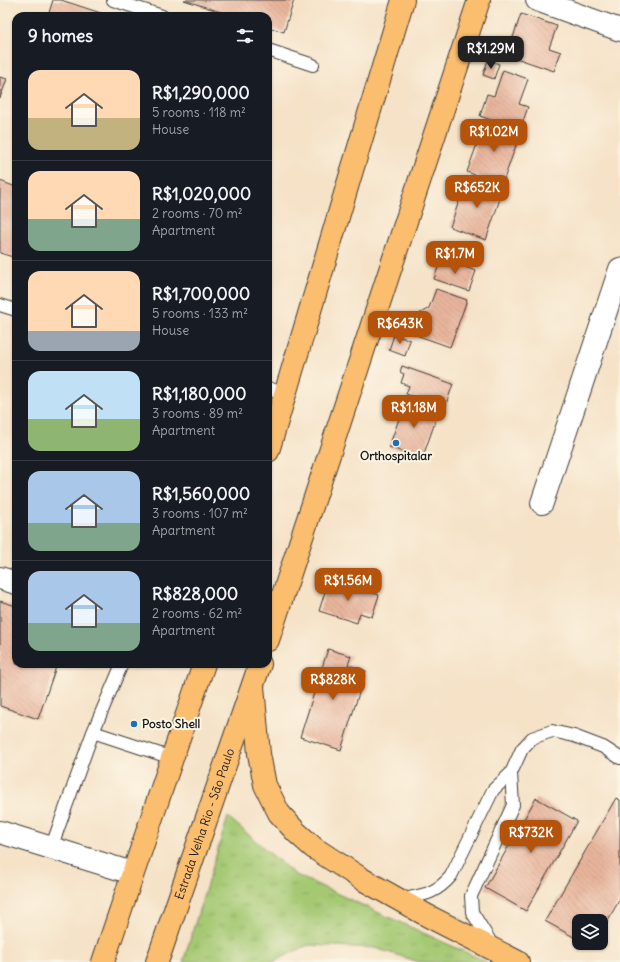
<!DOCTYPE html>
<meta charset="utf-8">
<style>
:root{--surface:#171b24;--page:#20242c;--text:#f1f3f6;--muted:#9ea1a6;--line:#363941;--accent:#b45309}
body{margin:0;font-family:Delius,sans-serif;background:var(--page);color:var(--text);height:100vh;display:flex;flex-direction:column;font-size:15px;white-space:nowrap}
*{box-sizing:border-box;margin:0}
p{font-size:13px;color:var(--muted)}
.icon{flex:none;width:22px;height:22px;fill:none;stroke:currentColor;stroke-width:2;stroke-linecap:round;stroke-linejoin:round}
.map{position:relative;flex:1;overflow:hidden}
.panel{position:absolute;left:12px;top:12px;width:260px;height:656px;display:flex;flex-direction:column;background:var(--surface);border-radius:12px;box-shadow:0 1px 3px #0004}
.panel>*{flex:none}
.tools{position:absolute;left:572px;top:914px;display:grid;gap:8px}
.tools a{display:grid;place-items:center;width:36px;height:36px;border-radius:8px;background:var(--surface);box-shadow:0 1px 3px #0004;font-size:20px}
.price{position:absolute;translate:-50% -34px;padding:0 9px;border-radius:8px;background:var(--accent);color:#fff;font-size:13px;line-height:26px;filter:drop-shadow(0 1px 2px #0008)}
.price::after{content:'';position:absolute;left:50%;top:24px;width:12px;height:9px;margin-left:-6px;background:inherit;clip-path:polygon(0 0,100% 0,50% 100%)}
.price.active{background:#222;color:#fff}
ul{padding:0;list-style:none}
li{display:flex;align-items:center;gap:12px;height:100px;padding:0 16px}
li+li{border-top:1px solid var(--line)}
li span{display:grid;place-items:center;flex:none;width:112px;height:80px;border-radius:12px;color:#555}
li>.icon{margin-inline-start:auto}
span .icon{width:48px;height:48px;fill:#fffc;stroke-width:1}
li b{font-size:17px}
h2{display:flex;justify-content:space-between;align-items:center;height:48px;padding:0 16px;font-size:17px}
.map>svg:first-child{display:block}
.grass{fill:url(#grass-tufts);stroke:#607248}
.building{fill:url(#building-back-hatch)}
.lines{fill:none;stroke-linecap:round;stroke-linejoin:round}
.service-casing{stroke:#3d3a36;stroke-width:14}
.minor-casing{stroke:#3d3a36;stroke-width:24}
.tertiary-casing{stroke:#3d3a36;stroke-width:24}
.primary-casing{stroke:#3d3a36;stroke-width:24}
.service{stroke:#fff;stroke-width:12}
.minor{stroke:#fff;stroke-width:22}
.tertiary{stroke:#fff;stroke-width:22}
.primary{stroke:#fbbd6e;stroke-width:22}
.poi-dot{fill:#1f6fb2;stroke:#fcf5e5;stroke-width:1.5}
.labels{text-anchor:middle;stroke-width:4;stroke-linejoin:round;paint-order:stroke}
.poi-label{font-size:12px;font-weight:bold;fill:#1c1c1c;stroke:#fcf5e5}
.street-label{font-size:12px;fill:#1c1c1c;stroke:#fcf5e5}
</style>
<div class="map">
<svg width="620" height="962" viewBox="0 0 620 962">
<defs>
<pattern id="grass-tufts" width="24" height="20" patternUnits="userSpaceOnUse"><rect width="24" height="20" fill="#a5c973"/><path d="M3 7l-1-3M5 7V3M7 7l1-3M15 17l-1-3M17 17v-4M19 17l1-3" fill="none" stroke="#8dac63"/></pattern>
<pattern id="building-back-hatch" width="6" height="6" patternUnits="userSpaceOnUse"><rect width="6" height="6" fill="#e8b49b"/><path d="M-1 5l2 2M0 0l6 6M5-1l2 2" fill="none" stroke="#c69a85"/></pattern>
</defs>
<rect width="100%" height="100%" fill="#fcf5e5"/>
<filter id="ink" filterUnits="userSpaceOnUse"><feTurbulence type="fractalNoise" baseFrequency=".025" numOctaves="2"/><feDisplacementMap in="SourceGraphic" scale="8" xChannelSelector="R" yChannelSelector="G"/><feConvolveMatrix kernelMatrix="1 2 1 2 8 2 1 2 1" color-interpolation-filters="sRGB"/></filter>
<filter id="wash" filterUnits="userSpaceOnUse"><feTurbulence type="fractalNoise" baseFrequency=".012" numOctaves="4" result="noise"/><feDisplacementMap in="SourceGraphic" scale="16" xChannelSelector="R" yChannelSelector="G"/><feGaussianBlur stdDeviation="0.9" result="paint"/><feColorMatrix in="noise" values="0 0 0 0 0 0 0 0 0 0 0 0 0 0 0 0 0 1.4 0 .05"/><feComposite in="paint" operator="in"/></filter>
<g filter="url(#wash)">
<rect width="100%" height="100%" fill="#f5e2c7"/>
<!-- grass -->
<path class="grass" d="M 228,817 L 294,874 L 487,962 L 419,962 L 375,948 L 308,945 L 273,962 L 183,962 Z"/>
<g id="blocks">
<!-- building -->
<path class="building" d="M 53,0 L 61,0 L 110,16 L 48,16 Z
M 184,0 L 294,0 L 284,32 L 268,27 L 268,16 L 233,16 Z
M 521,14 L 557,26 L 549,48 L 561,52 L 554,71 L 507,55 Z
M 488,60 L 499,64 L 494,79 L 483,75 Z
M 503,70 L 528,79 L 519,104 L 528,107 L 520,130 L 480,116 L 487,94 L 494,96 Z
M 0,77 L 7,79 L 0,98 Z
M 485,122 L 520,134 L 502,185 L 467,172 Z
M 467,178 L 503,190 L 486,240 L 450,227 Z
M 0,181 L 16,187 L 16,246 L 13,257 L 0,253 Z
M 441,259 L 476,271 L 469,291 L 434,279 Z
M 436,289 L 467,300 L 450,347 L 413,334 L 419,314 L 429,308 Z
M 394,335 L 410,340 L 405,356 L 389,350 Z
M 402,366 L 453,384 L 444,410 L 428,404 L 429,402 L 406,394 L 409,386 L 401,383 L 404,374 L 400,372 Z
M 406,399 L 439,411 L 422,459 L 389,447 Z
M 329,579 L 379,595 L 372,617 L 360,613 L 357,623 L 319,611 Z
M 0,601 L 16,606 L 16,664 L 57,664 L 38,719 L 0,706 Z
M 328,649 L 351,656 L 348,665 L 366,671 L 341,750 L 300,737 Z
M 536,798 L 577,821 L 526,911 L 485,888 Z
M 616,798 L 620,800 L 620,899 L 601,932 L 601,921 L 579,921 L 579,940 L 545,921 Z
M 584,943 L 595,943 L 592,948 Z"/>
</g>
</g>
<g filter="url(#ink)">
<use href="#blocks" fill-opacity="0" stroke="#3d3a36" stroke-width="1"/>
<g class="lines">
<!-- service casing -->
<g class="service-casing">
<path id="service" d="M 113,0 L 162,16
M 268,50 L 313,65
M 0,305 L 16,310
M 268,388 L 285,394
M 93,732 L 172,758
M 51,848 L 93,732 L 122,664
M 399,900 C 422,895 435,895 451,876 L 493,790 L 511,773 L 522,749 L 532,738 L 552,731 L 574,736 L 603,747 L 620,758
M 493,946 L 472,912 L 471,896 L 513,805 L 511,773"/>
</g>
<!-- minor casing -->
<g class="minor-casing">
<path id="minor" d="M 542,503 L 620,269
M 0,578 L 16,583
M 0,832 L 132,873"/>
</g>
<!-- tertiary casing -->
<g class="tertiary-casing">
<path id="tertiary" d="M 537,0 L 620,30"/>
</g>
<!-- primary casing -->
<g class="primary-casing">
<g id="primary">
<path d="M 268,451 L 403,0"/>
<path d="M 268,640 L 479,0"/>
<path d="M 253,686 L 259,754 L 265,785 L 279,813 L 296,832 L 314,848 L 362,879 L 428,916 L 518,962"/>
<path d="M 103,962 L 204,664"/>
<path id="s1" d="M 157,962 L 260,664"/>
</g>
</g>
<!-- service -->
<use href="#service" class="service"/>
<!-- minor -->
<use href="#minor" class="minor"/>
<!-- tertiary -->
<use href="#tertiary" class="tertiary"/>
<!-- primary -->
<use href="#primary" class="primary"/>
</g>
</g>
<!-- markers -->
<g class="poi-dot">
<circle cx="396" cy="443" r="4"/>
<circle cx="134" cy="724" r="4"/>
</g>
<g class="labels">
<!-- poi labels -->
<g class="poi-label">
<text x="396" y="460">Orthospitalar</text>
<text x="142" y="728" text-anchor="start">Posto Shell</text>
</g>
<!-- street labels -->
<g class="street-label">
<text dy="4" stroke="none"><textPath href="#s1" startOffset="146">Estrada Velha Rio - São Paulo</textPath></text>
</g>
</g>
</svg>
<div class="tools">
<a><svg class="icon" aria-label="layers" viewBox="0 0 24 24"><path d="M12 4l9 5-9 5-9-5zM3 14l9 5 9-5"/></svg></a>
</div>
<b class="price active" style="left:491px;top:70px">R$1.29M</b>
<b class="price" style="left:494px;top:153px">R$1.02M</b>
<b class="price" style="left:477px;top:209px">R$652K</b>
<b class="price" style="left:455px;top:275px">R$1.7M</b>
<b class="price" style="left:400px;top:345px">R$643K</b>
<b class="price" style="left:414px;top:429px">R$1.18M</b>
<b class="price" style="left:348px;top:602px">R$1.56M</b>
<b class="price" style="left:333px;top:701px">R$828K</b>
<b class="price" style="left:531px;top:854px">R$732K</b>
<section class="panel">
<h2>9 homes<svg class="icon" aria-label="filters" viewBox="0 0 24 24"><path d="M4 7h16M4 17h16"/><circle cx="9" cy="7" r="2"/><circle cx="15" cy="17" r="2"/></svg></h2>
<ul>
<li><span style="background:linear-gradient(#ffd9b3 60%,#c2b280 0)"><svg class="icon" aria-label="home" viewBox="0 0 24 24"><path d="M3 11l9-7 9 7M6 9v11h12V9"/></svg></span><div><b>R$1,290,000</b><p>5 rooms · 118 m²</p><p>House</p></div></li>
<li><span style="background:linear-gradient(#ffd9b3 60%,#7fa58c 0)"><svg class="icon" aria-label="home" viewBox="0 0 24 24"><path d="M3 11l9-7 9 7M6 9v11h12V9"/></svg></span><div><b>R$1,020,000</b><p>2 rooms · 70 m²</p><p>Apartment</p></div></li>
<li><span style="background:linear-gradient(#ffd9b3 75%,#9aa5b1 0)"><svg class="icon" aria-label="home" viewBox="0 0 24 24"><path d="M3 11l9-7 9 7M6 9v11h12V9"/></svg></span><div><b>R$1,700,000</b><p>5 rooms · 133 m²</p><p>House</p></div></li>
<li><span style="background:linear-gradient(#bfe0f5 60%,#8fb573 0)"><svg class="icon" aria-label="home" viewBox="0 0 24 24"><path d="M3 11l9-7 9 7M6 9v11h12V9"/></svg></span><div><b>R$1,180,000</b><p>3 rooms · 89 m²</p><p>Apartment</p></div></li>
<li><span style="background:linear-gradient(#a9c7e8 65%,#7fa58c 0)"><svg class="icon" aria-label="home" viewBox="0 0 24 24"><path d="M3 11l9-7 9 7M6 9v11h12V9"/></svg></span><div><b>R$1,560,000</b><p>3 rooms · 107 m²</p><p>Apartment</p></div></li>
<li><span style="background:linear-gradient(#a9c7e8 65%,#7fa58c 0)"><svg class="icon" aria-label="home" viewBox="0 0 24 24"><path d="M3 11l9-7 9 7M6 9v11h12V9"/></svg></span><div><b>R$828,000</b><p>2 rooms · 62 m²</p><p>Apartment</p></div></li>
</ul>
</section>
</div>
